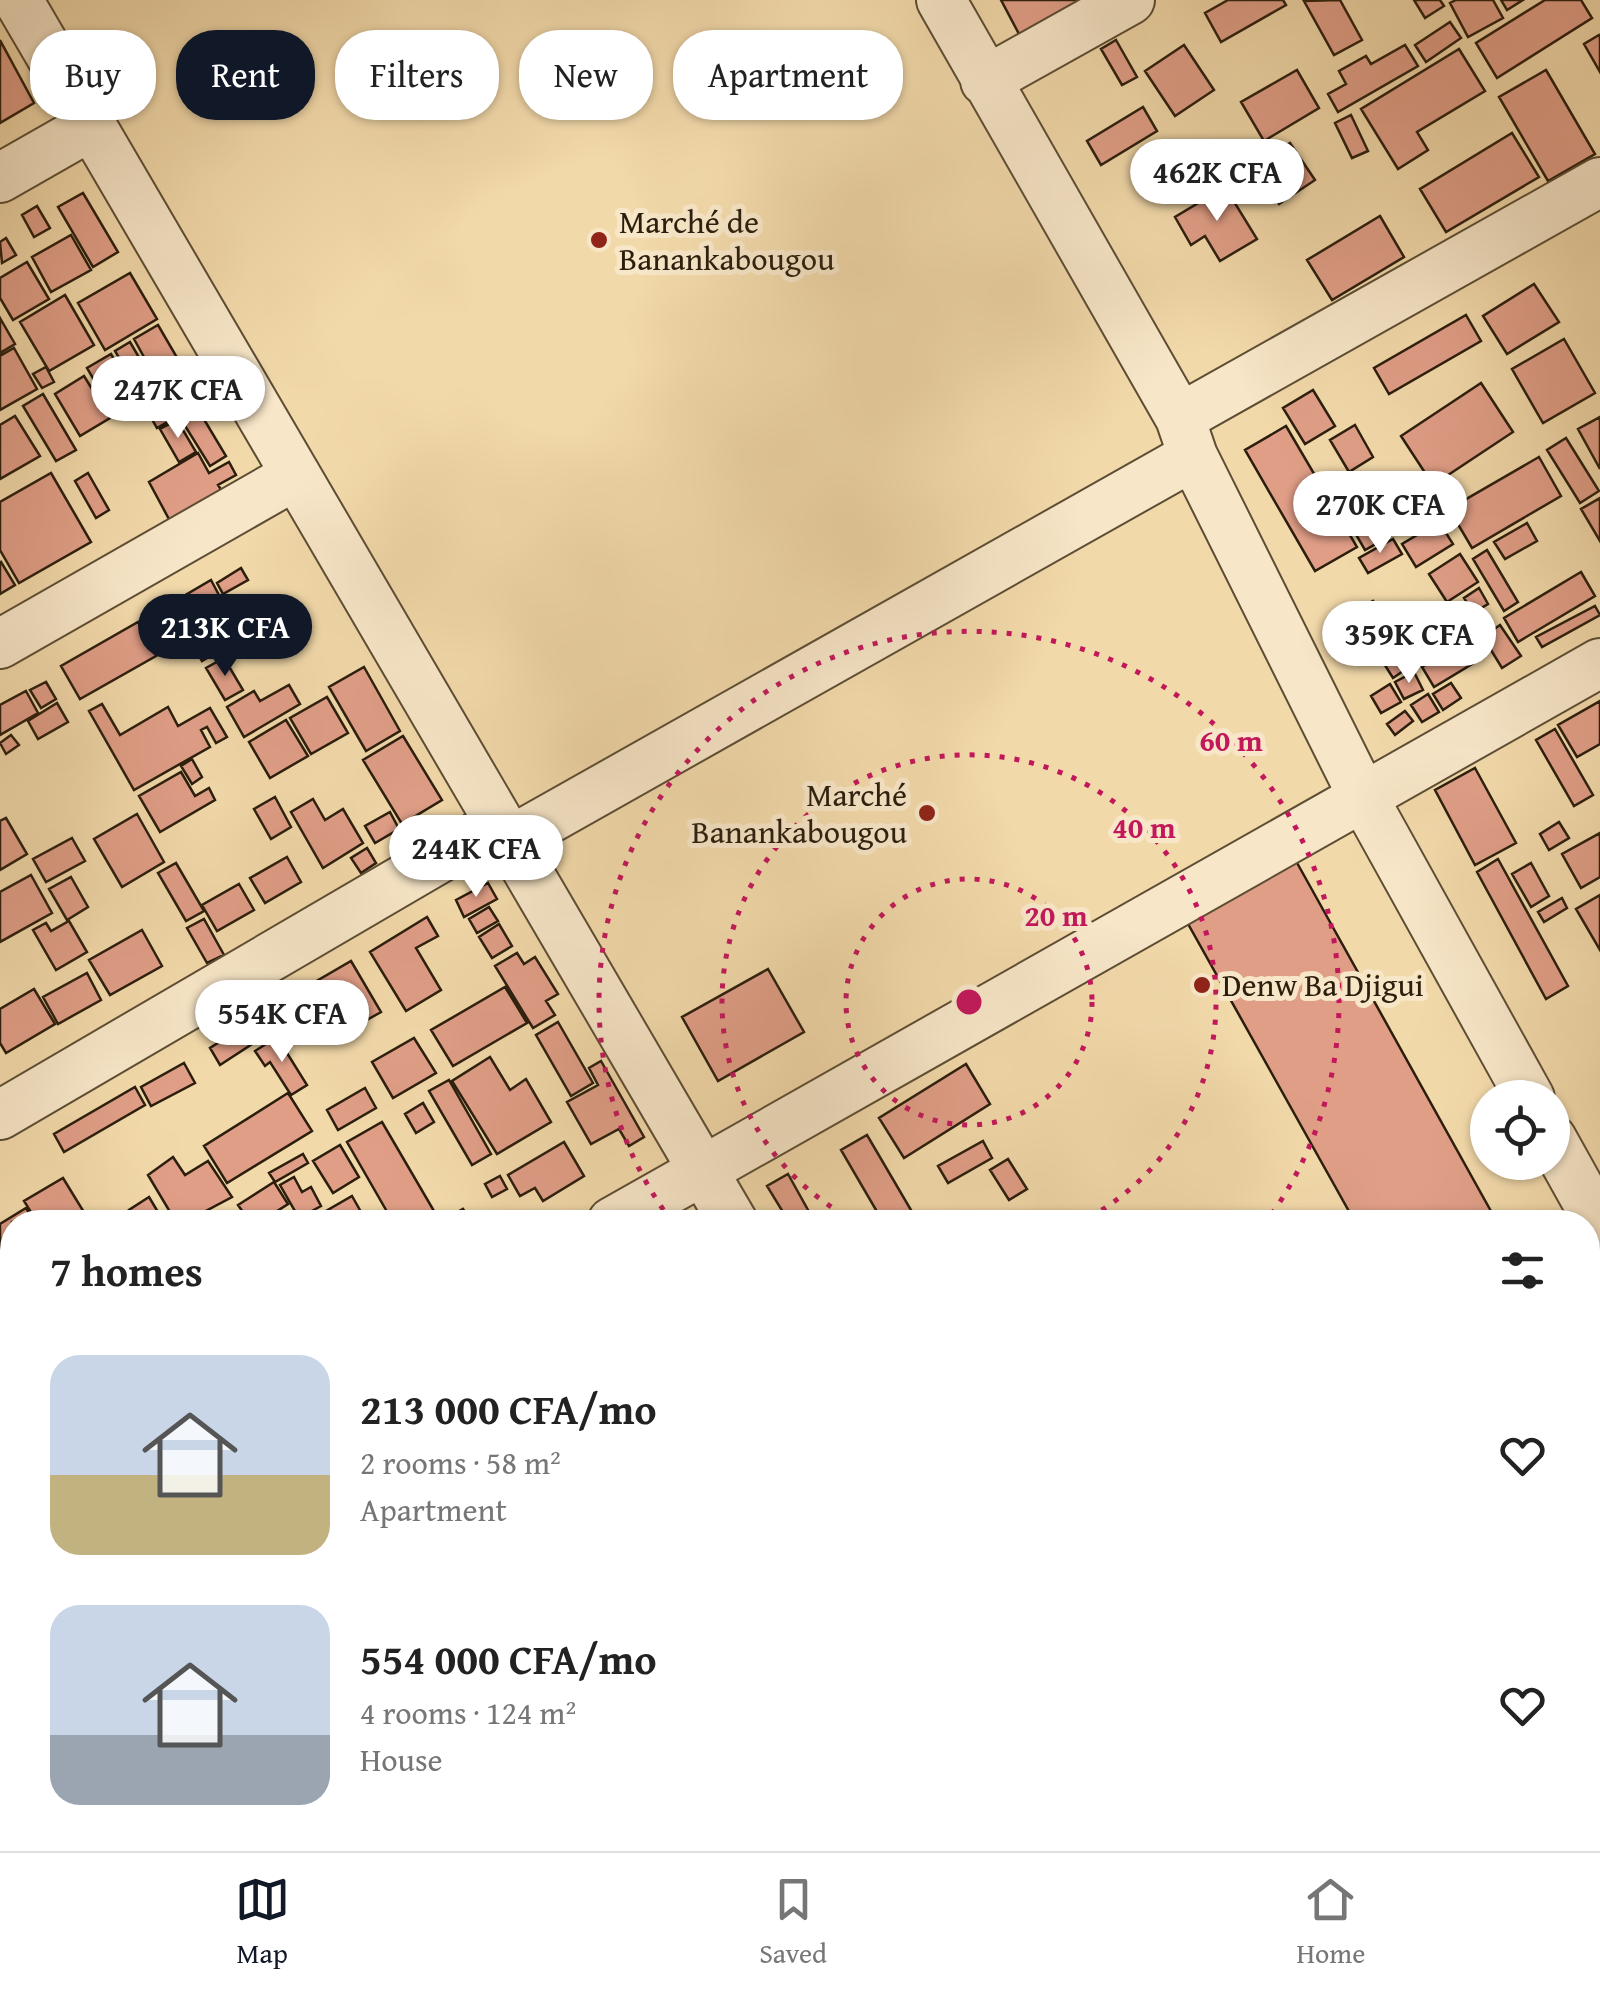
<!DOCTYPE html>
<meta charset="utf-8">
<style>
:root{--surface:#fff;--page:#f2f2f2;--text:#222;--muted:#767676;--line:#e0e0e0;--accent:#111827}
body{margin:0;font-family:"Gentium Book Plus",serif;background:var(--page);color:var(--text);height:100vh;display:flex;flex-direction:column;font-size:38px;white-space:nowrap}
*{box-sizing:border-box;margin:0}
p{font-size:32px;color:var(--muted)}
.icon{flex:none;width:55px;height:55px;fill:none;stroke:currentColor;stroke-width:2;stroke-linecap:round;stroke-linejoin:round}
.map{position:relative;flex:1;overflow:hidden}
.sheet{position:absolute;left:0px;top:1210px;width:1600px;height:642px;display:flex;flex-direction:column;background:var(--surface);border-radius:40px 40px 0 0;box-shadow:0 2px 8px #0004}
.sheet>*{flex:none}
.hud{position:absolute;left:30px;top:30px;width:1000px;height:90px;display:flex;gap:20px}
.fabs{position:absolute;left:1470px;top:1080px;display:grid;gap:20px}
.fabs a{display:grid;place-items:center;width:100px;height:100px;border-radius:50%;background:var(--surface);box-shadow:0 2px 8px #0004;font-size:50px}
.price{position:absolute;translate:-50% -85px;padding:0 22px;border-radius:35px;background:#fff;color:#222;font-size:32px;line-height:65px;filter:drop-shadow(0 2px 5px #0008)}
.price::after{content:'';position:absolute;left:50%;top:60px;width:30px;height:22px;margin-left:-15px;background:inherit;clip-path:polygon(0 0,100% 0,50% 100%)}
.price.on{background:var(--accent);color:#fff}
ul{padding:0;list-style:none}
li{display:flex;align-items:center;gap:30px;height:250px;padding:0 50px}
li span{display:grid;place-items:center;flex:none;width:280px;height:200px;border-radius:30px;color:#555}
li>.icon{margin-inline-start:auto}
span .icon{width:120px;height:120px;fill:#fffc;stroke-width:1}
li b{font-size:42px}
h2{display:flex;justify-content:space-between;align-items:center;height:120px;padding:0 50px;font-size:42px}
.chip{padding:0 35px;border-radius:40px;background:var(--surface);box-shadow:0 2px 8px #0004;font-size:35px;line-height:90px}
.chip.on{background:var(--accent);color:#fff}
.tabs{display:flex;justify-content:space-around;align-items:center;height:140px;border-top:2px solid var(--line);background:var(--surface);font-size:28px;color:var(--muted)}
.tabs a{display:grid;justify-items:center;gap:5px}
.tabs .on{color:var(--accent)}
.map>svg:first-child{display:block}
.building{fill:#e09e87;stroke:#2b1e0d;stroke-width:2.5}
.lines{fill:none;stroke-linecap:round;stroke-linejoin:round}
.minor-casing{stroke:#5d4d34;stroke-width:52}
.secondary-casing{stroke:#2b1e0d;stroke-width:60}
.minor{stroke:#f7e6c8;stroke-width:48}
.secondary{stroke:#f7e6c8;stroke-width:55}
.ring{fill:none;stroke:#c2185b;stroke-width:5;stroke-dasharray:5 10}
.poi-dot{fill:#8f2418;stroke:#f7e6c8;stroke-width:4}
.labels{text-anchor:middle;stroke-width:10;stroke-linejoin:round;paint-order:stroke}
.poi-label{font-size:32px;fill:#2b1e0d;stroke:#f7e6c8;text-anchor:start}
.centre{fill:#c2185b;stroke:#f7e6c8;stroke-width:5}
.ring-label{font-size:30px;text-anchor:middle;font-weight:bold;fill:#c2185b;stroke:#f7e6c8;stroke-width:10;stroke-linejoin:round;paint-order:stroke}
</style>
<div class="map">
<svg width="1600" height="1851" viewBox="0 0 1600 1851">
<rect width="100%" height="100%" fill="#f2d9aa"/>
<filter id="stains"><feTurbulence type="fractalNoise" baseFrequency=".002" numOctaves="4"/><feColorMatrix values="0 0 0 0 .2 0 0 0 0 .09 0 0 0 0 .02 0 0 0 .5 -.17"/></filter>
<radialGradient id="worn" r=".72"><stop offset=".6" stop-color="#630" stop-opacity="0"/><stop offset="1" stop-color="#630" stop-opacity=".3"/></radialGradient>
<!-- building -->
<path class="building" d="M 1001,0 L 1080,0 L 1019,34 Z
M 1228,0 L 1283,0 L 1286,5 L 1221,42 L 1205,13 Z
M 1340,0 L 1362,40 L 1334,55 L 1304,1 Z
M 1414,0 L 1440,0 L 1444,6 L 1425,18 Z
M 1456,0 L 1493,0 L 1503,18 L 1468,37 L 1450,3 Z
M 1501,0 L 1523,0 L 1507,10 Z
M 1545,0 L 1581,0 L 1592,18 L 1497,78 L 1476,43 Z
M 1450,22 L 1461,38 L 1426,62 L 1415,45 Z
M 1599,35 L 1600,37 L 1600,72 L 1584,44 Z
M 0,40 L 34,103 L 0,123 Z
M 1116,40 L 1137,77 L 1122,85 L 1101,49 Z
M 1184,45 L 1214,90 L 1175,116 L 1145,71 Z
M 1405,45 L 1418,66 L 1338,112 L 1328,94 L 1346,84 L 1339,71 L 1366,56 L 1371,64 Z
M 1459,49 L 1485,91 L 1417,132 L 1428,150 L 1398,169 L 1361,109 Z
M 1297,70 L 1319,108 L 1264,141 L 1241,102 Z
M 1546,70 L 1595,154 L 1548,181 L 1499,97 Z
M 1143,107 L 1157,131 L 1101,165 L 1087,141 Z
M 1351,115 L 1368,151 L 1352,158 L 1335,123 Z
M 1512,133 L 1539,177 L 1446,232 L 1420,189 Z
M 1290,143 L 1315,180 L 1279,204 L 1254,167 Z
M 1225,187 L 1257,239 L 1220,261 L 1205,236 L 1191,245 L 1175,217 Z
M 83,193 L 118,252 L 93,267 L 58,207 Z
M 37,206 L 50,228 L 34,237 L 22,215 Z
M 1380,216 L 1404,257 L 1332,300 L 1307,260 Z
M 71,235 L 91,270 L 51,292 L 32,257 Z
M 6,238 L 16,255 L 2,263 L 0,242 Z
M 27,262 L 49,299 L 13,320 L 0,298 L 0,278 Z
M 130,273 L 157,319 L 105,350 L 78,303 Z
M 1534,284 L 1559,322 L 1507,354 L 1483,316 Z
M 65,295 L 94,345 L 49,371 L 20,322 Z
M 1466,315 L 1481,341 L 1389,394 L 1374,368 Z
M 0,318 L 15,344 L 0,353 Z
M 158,325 L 179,361 L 154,375 L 134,339 Z
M 1564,339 L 1595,393 L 1543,423 L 1512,369 Z
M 130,342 L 151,378 L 136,387 L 115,351 Z
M 14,348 L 37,389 L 0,410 L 0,356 Z
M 111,354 L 122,373 L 98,387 L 87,368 Z
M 46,367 L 54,382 L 42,388 L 33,374 Z
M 175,368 L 197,406 L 179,416 L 157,379 Z
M 84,376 L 110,418 L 80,436 L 55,394 Z
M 155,381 L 176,417 L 157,428 L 136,391 Z
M 1481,383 L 1513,432 L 1433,485 L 1401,436 Z
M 1313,390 L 1335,426 L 1305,444 L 1283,408 Z
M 43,394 L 76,450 L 56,461 L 23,406 Z
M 199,411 L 226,456 L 210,466 L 182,421 Z
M 15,416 L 40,456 L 0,479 L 0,425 Z
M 1600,417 L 1600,469 L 1578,429 Z
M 177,420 L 196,452 L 179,462 L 160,429 Z
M 1355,425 L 1373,457 L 1349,472 L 1330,440 Z
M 1286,426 L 1357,547 L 1315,571 L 1245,450 Z
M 1566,438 L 1599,491 L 1580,503 L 1547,450 Z
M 198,453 L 209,473 L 229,462 L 236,475 L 218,485 L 222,491 L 170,521 L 149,482 Z
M 1539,457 L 1561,496 L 1472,548 L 1449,509 Z
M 51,473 L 91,542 L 19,583 L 0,550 L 0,502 Z
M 88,473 L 109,510 L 96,518 L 75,481 Z
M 1392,493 L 1411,524 L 1365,550 L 1347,519 Z
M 1600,498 L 1600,541 L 1581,509 Z
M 1439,522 L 1453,544 L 1416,567 L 1402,544 Z
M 1527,523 L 1537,541 L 1505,559 L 1494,542 Z
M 1393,539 L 1402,554 L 1368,573 L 1359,558 Z
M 1487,550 L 1518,602 L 1504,611 L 1473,559 Z
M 1460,554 L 1478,582 L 1447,602 L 1429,574 Z
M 1,562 L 15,585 L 0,594 L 0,563 Z
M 241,568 L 248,580 L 223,594 L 217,583 Z
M 1581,572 L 1595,596 L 1518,642 L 1504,618 Z
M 211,580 L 220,597 L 183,619 L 172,603 Z
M 1479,588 L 1488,604 L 1473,613 L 1464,598 Z
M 225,601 L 246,635 L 202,661 L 182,627 Z
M 1373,601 L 1412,665 L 1393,678 L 1352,613 Z
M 1595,606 L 1600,615 L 1542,647 L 1536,637 Z
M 159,619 L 166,631 L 153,638 L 147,627 Z
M 138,622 L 156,656 L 80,699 L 61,666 Z
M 1500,625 L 1521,656 L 1502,668 L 1483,637 Z
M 1470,638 L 1482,658 L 1434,687 L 1422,667 Z
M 224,658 L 243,690 L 225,700 L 206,668 Z
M 364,667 L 400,731 L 366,751 L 329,687 Z
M 1414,672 L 1423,690 L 1404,699 L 1395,682 Z
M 46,682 L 56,699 L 41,708 L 30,690 Z
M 1451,683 L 1461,698 L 1443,710 L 1433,694 Z
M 1390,684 L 1401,702 L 1381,713 L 1371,696 Z
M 289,685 L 300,704 L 244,737 L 227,707 L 254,691 L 260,701 Z
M 26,691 L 38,713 L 0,735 L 0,705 Z
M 1428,694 L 1439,712 L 1422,722 L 1411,705 Z
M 327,697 L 348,733 L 311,754 L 290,718 Z
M 1600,701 L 1600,744 L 1577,757 L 1558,725 Z
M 57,703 L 68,722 L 38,739 L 28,721 Z
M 102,704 L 120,735 L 168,707 L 178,726 L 210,708 L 227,737 L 216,743 L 207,727 L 201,730 L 210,747 L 134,790 L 89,711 Z
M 1405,711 L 1413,721 L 1395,735 L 1387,724 Z
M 286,720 L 308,756 L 270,778 L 249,742 Z
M 1555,729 L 1593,795 L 1574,806 L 1536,740 Z
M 11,735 L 19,745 L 6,754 L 0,743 Z
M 403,736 L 442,800 L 402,824 L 363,760 Z
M 192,759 L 202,777 L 192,784 L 181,766 Z
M 1475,768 L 1516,843 L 1475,865 L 1435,790 Z
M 181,772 L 195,796 L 209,788 L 215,800 L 160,832 L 139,796 Z
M 275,797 L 291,827 L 271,839 L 254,809 Z
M 313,799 L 325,820 L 343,809 L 363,843 L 323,868 L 291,812 Z
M 390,812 L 399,829 L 375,843 L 365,826 Z
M 137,814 L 164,862 L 122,887 L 94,839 Z
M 6,818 L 27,854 L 0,870 L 0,821 Z
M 1559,822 L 1569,838 L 1549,850 L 1540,834 Z
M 1600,833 L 1600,877 L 1581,888 L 1562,854 Z
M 72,838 L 85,861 L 46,882 L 33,859 Z
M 367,848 L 376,863 L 361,873 L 351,858 Z
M 287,857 L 301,882 L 265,903 L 250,878 Z
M 1498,859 L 1568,986 L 1546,999 L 1477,872 Z
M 1296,861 L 1497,1222 L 1355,1222 L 1187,922 Z
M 176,863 L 204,911 L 186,921 L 158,873 Z
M 1531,863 L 1549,896 L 1531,907 L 1512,874 Z
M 31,875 L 52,913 L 0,942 L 0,892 Z
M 71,877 L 88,907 L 67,920 L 49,889 Z
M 488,883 L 497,899 L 464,917 L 456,900 Z
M 239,884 L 254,910 L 217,931 L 202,905 Z
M 1600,895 L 1600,950 L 1576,909 Z
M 1562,898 L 1567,908 L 1544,922 L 1538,912 Z
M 489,907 L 498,921 L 477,933 L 469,919 Z
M 427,917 L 438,936 L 416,948 L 441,990 L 406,1011 L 370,952 Z
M 204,919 L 224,955 L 207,963 L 187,928 Z
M 69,921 L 87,952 L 56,970 L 33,930 L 46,923 L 51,931 Z
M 499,924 L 512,946 L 492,958 L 479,937 Z
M 142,930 L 162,966 L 110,995 L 89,960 Z
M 517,953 L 524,964 L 535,957 L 558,994 L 546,1001 L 555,1015 L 533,1028 L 495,966 Z
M 351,961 L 381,1012 L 342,1034 L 332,1016 L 321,1022 L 324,1027 L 306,1038 L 284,1000 Z
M 768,969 L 804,1032 L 718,1081 L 682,1017 Z
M 87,973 L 101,1000 L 58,1024 L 43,997 Z
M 505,987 L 527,1023 L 453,1066 L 431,1030 Z
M 34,989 L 55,1024 L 6,1053 L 0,1043 L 0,1009 Z
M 259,1017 L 269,1033 L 220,1065 L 210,1048 Z
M 558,1022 L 593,1083 L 571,1096 L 536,1035 Z
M 277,1037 L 307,1085 L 291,1095 L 270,1062 L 265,1066 L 255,1051 Z
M 414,1038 L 436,1073 L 393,1098 L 372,1062 Z
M 490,1057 L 510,1090 L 526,1079 L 551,1122 L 497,1154 L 452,1081 Z
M 601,1061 L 644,1137 L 629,1146 L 619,1129 L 591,1144 L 567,1102 L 598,1085 L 589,1068 Z
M 184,1063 L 195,1083 L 151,1106 L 141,1087 Z
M 966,1064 L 990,1104 L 904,1158 L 879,1118 Z
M 449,1080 L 491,1154 L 472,1165 L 429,1091 Z
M 135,1087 L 145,1105 L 64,1152 L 54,1134 Z
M 365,1088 L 376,1108 L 338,1130 L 327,1110 Z
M 288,1093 L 312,1131 L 227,1183 L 204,1146 Z
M 423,1103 L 434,1122 L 416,1133 L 405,1114 Z
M 382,1122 L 434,1211 L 413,1222 L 393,1222 L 347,1142 Z
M 867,1135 L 918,1222 L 883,1222 L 841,1150 Z
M 983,1141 L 992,1158 L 948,1183 L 938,1166 Z
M 564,1142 L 584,1176 L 543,1201 L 535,1188 L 520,1196 L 508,1175 Z
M 340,1145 L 359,1177 L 333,1193 L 313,1161 Z
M 303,1154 L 308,1163 L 275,1182 L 269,1173 Z
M 173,1157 L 185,1175 L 208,1161 L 232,1197 L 185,1222 L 176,1222 L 148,1175 Z
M 1008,1159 L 1027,1189 L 1009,1200 L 990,1170 Z
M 788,1174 L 813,1219 L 806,1222 L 789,1222 L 767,1186 Z
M 500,1176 L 507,1189 L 492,1197 L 485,1184 Z
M 294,1177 L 302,1192 L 311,1187 L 321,1206 L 299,1218 L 280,1185 Z
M 63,1178 L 90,1222 L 37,1222 L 24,1201 Z
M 274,1182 L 288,1204 L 260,1222 L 250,1222 L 238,1205 Z
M 352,1196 L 365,1219 L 359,1222 L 307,1222 Z
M 149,1197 L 164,1222 L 136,1222 L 129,1210 Z
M 26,1208 L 34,1222 L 12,1222 L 12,1281 L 0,1260 L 0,1224 Z
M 463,1209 L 472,1222 L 440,1222 Z
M 240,1213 L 245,1222 L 223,1222 Z
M 0,1295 L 12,1316 L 12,1333 L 0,1340 Z
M 12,1344 L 12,1390 L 0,1398 L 0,1352 Z
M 0,1469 L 12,1491 L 12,1513 L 0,1520 Z
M 12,1516 L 12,1536 L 5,1541 L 0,1523 Z
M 9,1624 L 12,1673 L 0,1680 L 0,1629 Z
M 12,1739 L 12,1792 L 8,1795 L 0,1782 L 0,1746 Z
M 1588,1747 L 1600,1770 L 1600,1836 L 1573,1851 L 1535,1851 L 1529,1840 L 1588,1840 Z
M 52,1840 L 74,1840 L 80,1849 L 40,1851 Z
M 110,1840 L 117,1851 L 90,1851 L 107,1840 Z
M 238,1840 L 260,1840 L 243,1850 Z
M 970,1840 L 1017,1840 L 1023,1851 L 951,1851 Z
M 1091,1840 L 1142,1840 L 1148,1851 L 1097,1851 Z
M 1154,1840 L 1226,1840 L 1233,1851 L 1160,1851 Z
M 1242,1840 L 1291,1840 L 1294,1845 L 1283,1851 L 1237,1851 L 1234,1845 Z
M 1329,1840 L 1351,1840 L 1358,1851 L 1312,1851 Z
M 1372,1840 L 1511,1840 L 1517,1851 L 1426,1851 L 1423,1846 L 1414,1851 L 1378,1851 Z"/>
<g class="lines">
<!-- minor casing -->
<g class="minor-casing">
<path id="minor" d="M 18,0 L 733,1222
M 941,0 L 1180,418 L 1193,456 L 1363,797 L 1530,1098
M 985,81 L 1130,0
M 0,178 L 91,126
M 1180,418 L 1600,182
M 0,644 L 296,475
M 510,841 L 1193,456
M 0,1115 L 500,823
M 1552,1139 L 1600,1225
M 612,1222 L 1600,663
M 0,1579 L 12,1572"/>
</g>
<!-- secondary casing -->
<g class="secondary-casing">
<path id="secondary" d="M 1588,1240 L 1600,1231
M 1588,1338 L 1600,1348
M 1588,1427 L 1600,1418
M 658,1851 L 676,1840
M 860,1851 L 879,1840"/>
</g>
<!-- minor -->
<use href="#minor" class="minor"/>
<!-- secondary -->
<use href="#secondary" class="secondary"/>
</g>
<!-- distance rings -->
<g class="ring">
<circle cx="969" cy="1002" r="123"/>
<path d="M857 1222A247 247 0 1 1 1081 1222"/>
<path d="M672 1222A370 370 0 1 1 1266 1222"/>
</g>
<!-- markers -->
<g class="poi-dot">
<circle cx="599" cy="240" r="10"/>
<circle cx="927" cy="813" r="10"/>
<circle cx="1202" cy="985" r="10"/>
</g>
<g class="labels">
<!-- poi labels -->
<g class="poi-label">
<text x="619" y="233">Marché de<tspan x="619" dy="37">Banankabougou</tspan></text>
<text x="907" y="806" text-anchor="end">Marché<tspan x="907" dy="37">Banankabougou</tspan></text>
<text x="1222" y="996">Denw Ba Djigui</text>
</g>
</g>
<circle cx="969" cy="1002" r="15" class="centre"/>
<g class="ring-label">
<text x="1231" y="751">60 m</text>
<text x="1144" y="838">40 m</text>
<text x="1056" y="926">20 m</text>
</g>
<rect width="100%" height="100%" filter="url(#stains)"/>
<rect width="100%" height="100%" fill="url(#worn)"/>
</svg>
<div class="fabs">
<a><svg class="icon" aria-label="locate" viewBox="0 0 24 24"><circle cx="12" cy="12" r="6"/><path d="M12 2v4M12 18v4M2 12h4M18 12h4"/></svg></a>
</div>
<b class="price" style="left:1217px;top:224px">462K CFA</b>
<b class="price" style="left:178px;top:441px">247K CFA</b>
<b class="price" style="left:1380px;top:556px">270K CFA</b>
<b class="price on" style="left:225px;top:679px">213K CFA</b>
<b class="price" style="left:1409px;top:686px">359K CFA</b>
<b class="price" style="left:476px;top:900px">244K CFA</b>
<b class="price" style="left:282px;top:1065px">554K CFA</b>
<div class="hud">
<a class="chip">Buy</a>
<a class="chip on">Rent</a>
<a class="chip">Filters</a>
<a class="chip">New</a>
<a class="chip">Apartment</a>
</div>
<section class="sheet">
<h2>7 homes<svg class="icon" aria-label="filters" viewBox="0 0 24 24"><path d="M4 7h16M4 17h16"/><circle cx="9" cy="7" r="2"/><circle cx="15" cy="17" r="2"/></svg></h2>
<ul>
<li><span style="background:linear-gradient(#c9d6e8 60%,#c2b280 0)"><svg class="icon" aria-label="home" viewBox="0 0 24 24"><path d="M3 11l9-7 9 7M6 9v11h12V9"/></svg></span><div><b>213 000 CFA/mo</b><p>2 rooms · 58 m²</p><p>Apartment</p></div><svg class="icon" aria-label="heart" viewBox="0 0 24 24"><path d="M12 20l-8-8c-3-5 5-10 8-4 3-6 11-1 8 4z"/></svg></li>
<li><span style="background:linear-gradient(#c9d6e8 65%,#9aa5b1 0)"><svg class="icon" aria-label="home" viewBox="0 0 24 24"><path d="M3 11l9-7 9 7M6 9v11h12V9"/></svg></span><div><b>554 000 CFA/mo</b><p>4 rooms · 124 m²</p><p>House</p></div><svg class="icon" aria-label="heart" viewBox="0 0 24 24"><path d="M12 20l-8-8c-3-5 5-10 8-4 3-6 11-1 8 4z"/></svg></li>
</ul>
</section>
</div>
<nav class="tabs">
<a class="on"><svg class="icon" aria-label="map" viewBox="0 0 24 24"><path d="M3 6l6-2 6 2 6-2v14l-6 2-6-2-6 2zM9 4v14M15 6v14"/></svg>Map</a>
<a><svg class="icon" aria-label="saved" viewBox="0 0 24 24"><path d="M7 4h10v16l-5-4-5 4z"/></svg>Saved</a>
<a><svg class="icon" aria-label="home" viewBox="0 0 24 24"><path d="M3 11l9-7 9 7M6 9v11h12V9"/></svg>Home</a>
</nav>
